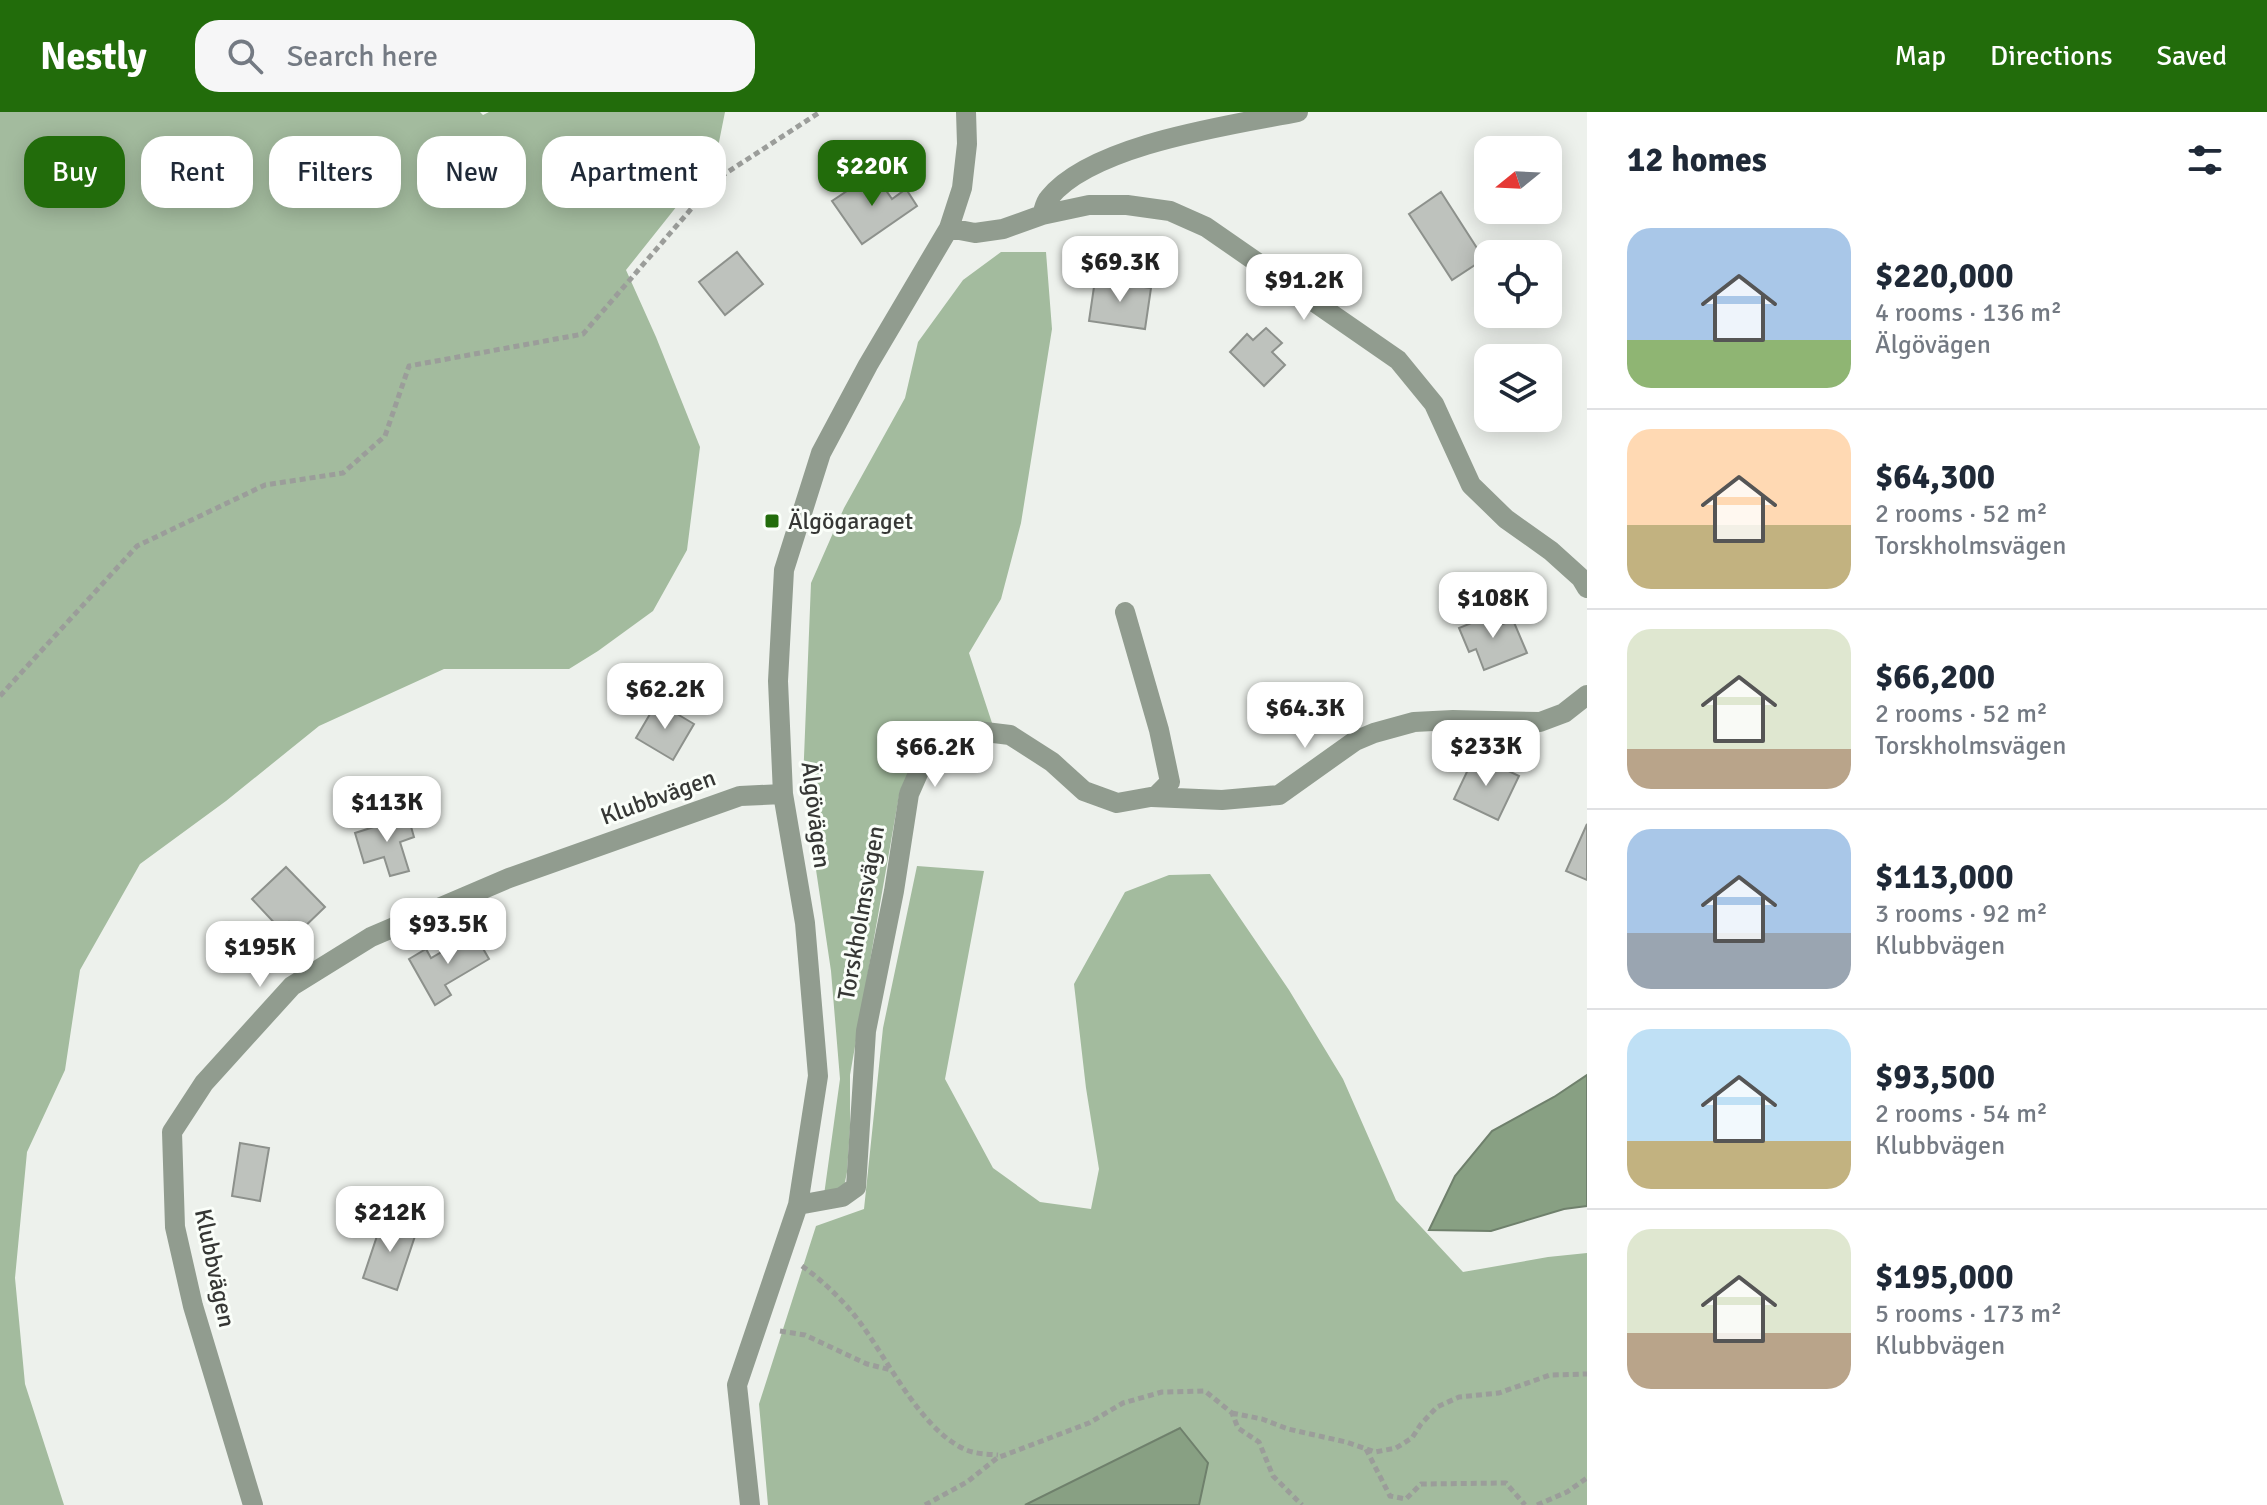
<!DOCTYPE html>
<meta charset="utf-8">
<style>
:root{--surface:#fff;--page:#f6f6f7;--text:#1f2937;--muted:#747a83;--line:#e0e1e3;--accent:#226c0b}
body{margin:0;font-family:Signika,sans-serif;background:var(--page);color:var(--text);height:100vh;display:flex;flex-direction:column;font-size:30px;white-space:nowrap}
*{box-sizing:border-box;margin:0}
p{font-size:26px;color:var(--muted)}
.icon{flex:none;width:44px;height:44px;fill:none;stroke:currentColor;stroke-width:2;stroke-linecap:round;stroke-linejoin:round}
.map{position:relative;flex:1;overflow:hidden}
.details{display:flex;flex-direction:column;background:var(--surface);width:680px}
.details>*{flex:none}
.guide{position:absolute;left:24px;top:24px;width:760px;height:72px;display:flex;gap:16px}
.needle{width:52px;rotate:252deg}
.buttons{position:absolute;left:1474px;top:24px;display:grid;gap:16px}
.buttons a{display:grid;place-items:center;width:88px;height:88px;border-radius:16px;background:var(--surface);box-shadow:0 4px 20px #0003;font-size:40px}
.price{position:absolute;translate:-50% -68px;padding:0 18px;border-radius:16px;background:#fff;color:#222;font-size:26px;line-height:52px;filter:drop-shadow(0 2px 4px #0008)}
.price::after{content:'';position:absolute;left:50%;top:48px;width:24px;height:18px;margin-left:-12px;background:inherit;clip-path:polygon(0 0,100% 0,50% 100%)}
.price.selected{background:var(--accent);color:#fff}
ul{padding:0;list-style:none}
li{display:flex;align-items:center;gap:24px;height:200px;padding:0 40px}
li+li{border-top:2px solid var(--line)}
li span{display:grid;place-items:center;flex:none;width:224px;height:160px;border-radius:24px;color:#555}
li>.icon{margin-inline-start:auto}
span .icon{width:96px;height:96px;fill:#fffc;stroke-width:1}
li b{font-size:34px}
h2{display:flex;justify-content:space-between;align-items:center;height:96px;padding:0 40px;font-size:34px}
.tag{padding:0 28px;border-radius:24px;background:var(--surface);box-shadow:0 4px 20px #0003;font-size:28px;line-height:72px}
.tag.selected{background:var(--accent);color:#fff}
header{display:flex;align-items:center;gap:48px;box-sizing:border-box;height:112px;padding:0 40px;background:var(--accent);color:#fff}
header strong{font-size:38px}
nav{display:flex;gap:44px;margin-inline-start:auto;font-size:28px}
.search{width:560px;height:72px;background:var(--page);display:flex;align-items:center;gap:20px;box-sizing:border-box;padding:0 28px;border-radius:24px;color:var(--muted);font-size:30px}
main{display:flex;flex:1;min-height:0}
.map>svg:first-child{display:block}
.forest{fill:#a3bb9e}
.water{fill:#88a083;stroke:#6f806c;stroke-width:2}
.building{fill:#bec2bd;stroke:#8d918c;stroke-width:2}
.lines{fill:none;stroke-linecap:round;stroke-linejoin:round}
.path{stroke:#9b9d9a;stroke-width:5;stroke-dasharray:6 4;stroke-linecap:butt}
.minor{stroke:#919c8f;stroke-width:20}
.poi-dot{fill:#226c0b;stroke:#fafef9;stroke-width:3}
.labels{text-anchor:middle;stroke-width:6;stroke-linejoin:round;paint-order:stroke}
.poi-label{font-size:24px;fill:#363735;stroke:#fafef9;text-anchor:start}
.street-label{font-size:24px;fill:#363735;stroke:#fafef9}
</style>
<header>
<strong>Nestly</strong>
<div class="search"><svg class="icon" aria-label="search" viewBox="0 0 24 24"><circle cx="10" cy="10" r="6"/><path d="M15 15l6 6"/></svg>Search here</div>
<nav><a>Map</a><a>Directions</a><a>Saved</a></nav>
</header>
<main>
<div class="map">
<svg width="1587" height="1393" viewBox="0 0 1587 1393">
<rect width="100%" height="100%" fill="#edf1ec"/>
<!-- forest -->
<path class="forest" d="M 0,0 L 480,0 L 483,3 L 489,0 L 725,0 L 716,45 L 626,158 L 656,225 L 700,335 L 687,438 L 653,499 L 598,539 L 569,557 L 444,557 L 319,614 L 226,689 L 140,752 L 80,858 L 65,958 L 27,1040 L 15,1166 L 25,1272 L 64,1393 L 0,1393 Z
M 1001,140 L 1046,140 L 1052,217 L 1021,411 L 1001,487 L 969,541 L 992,611 L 961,616 L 900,678 L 850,963 L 850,1016 L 847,1060 L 844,1075 L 824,1083 L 840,967 L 831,859 L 803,670 L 811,471 L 844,396 L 905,286 L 918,230 L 963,168 Z
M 917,754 L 984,759 L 945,967 L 993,1056 L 1040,1090 L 1091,1097 L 1099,1057 L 1086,976 L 1074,872 L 1125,780 L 1169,763 L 1210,762 L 1289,878 L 1343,967 L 1396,1088 L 1463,1160 L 1548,1145 L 1587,1141 L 1587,1393 L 1199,1393 L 1208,1351 L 1179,1316 L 1025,1393 L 768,1393 L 759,1292 L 816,1114 L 864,1097 L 883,916 Z"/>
<!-- water -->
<path class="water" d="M 1587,963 L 1587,1094 L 1564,1097 L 1491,1119 L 1429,1118 L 1455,1064 L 1492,1019 L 1554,985 Z
M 1180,1316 L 1208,1351 L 1199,1393 L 1025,1393 Z"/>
<!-- building -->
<path class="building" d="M 874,61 L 892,87 L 906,77 L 917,94 L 862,132 L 832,89 Z
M 1441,80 L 1484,147 L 1452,168 L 1409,102 Z
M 737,140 L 763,172 L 725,203 L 699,170 Z
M 1095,168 L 1151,176 L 1145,217 L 1089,209 Z
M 1266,216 L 1282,231 L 1272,240 L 1285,253 L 1264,274 L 1230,240 L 1247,222 L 1253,228 Z
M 1498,500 L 1503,512 L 1513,508 L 1527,541 L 1484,558 L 1476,537 L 1469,540 L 1459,516 Z
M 657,590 L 694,612 L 673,648 L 636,626 Z
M 1475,643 L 1519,664 L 1498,708 L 1454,687 Z
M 408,704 L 414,725 L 400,730 L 409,759 L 390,764 L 384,745 L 364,751 L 355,721 Z
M 1587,712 L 1587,768 L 1566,759 Z
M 286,755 L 325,795 L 299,820 L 289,810 L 281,818 L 252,787 Z
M 474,821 L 489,847 L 445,873 L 451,883 L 435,893 L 409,847 L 426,837 L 431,846 Z
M 240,1031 L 269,1036 L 260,1089 L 232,1084 Z
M 383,1106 L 417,1118 L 397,1178 L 363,1166 Z"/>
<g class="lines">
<!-- path -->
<path class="path" d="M 0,584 L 137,434 L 265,373 L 343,361 L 385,324 L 409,254 L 583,222 L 717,67 L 820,0
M 802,1154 C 823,1169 843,1188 859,1209 C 888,1248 919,1314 962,1336 C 973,1342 986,1342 998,1343
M 780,1219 L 805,1223 L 867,1252 L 891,1258
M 1232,1301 L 1262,1307 L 1288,1317 L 1346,1330 L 1375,1340 L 1396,1336 L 1412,1326 L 1421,1312 L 1437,1295 L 1459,1285 L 1499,1281 L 1550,1263 L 1587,1262
M 1366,1337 L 1390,1384 L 1406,1387 L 1421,1372 L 1506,1371 L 1525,1393
M 925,1393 L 967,1370 L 997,1346 L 1089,1311 L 1123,1291 L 1162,1280 L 1205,1279 L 1232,1301 L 1238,1316 L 1259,1330 L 1273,1364 L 1302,1393
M 1537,1393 L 1567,1380 L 1587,1366"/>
<!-- minor -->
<path class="minor" d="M 1042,103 C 1044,97 1045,90 1049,86 C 1092,32 1232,13 1298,0
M 949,116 L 975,121 L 1003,117 L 1042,103 L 1089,93 L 1127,93 L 1170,99 L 1206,115 L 1398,248 L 1434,292 L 1471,373 L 1506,407 L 1551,439 L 1581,466 L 1587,476
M 1152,685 L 1222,688 L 1279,683 L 1355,629 L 1374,621 L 1414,610 L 1453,608 L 1540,610 L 1564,601 L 1587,583
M 798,1093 L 842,1085 L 856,1075 L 866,919 L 894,779 L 909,682 L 924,648 L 947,627 L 977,619 L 1010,623 L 1052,650 L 1084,679 L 1117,691 L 1156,684 L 1170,670 L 1159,618 L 1125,500
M 253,1393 L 193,1194 L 175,1115 L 172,1020 L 204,971 L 292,874 L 371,825 L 509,766 L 740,684 L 783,682
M 750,1393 L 737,1273 L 798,1093 L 818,964 L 805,811 L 783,682 L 778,569 L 784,458 L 821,341 L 868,253 L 949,116 L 962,76 L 967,32 L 966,0"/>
</g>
<!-- markers -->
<rect class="poi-dot" x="764" y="401" width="16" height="16" rx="4"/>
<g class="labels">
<!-- poi labels -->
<g class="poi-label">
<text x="788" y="417">Älgögaraget</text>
</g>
<!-- street labels -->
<g class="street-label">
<text transform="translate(658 685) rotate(-20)" y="8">Klubbvägen</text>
<text transform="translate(816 703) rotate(83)" y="8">Älgövägen</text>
<text transform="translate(861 801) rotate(-80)" y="8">Torskholmsvägen</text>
<text transform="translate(215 1156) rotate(78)" y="8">Klubbvägen</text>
</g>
</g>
</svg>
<div class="buttons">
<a><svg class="needle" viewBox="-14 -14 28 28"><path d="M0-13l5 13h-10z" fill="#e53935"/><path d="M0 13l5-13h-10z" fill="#747a83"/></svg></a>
<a><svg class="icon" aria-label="locate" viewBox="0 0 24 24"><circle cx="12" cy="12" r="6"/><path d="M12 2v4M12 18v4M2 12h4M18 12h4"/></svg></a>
<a><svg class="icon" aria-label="layers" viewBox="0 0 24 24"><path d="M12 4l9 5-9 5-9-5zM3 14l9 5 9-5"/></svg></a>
</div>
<b class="price selected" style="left:872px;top:96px">$220K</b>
<b class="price" style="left:1120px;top:192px">$69.3K</b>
<b class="price" style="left:1304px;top:210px">$91.2K</b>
<b class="price" style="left:1493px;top:528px">$108K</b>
<b class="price" style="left:665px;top:619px">$62.2K</b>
<b class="price" style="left:1305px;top:638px">$64.3K</b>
<b class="price" style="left:1486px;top:676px">$233K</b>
<b class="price" style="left:935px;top:677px">$66.2K</b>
<b class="price" style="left:387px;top:732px">$113K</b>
<b class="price" style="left:448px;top:854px">$93.5K</b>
<b class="price" style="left:260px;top:877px">$195K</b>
<b class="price" style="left:390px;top:1142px">$212K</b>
<div class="guide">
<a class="tag selected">Buy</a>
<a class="tag">Rent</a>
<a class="tag">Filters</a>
<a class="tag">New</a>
<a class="tag">Apartment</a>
</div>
</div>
<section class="details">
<h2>12 homes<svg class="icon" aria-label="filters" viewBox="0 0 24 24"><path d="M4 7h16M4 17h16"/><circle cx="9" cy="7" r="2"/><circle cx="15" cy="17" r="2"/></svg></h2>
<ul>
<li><span style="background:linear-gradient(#a9c7e8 70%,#8fb573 0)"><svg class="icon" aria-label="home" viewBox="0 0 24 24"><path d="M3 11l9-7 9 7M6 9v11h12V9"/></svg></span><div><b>$220,000</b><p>4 rooms · 136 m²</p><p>Älgövägen</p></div></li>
<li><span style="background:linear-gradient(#ffd9b3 60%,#c2b280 0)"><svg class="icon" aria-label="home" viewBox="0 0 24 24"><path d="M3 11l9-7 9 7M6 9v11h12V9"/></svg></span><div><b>$64,300</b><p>2 rooms · 52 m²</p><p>Torskholmsvägen</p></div></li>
<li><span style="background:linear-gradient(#dfe7d0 75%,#b9a48a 0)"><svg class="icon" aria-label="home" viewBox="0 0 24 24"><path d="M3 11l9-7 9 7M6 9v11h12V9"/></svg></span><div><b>$66,200</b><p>2 rooms · 52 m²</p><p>Torskholmsvägen</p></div></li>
<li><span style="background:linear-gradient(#a9c7e8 65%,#9aa5b1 0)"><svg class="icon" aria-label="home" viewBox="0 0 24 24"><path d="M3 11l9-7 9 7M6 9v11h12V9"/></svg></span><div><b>$113,000</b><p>3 rooms · 92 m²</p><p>Klubbvägen</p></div></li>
<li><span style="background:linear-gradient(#bfe0f5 70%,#c2b280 0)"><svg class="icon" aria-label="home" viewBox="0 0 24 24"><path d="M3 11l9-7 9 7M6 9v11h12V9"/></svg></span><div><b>$93,500</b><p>2 rooms · 54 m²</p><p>Klubbvägen</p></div></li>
<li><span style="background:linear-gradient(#dfe7d0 65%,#b9a48a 0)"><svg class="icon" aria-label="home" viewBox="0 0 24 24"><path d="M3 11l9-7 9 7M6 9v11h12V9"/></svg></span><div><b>$195,000</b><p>5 rooms · 173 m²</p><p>Klubbvägen</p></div></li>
</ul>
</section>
</main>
